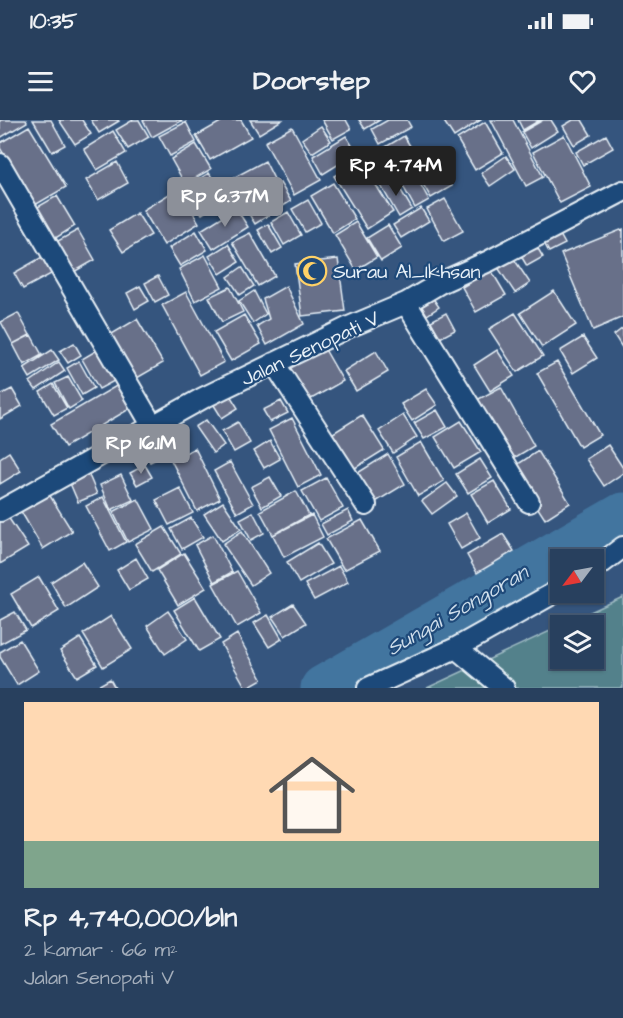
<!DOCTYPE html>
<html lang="id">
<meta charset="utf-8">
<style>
:root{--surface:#28405e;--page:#304764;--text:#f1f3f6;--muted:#a5afbc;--line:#445973;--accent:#8c9099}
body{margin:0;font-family:"Architects Daughter",sans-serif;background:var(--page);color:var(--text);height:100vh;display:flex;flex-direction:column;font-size:22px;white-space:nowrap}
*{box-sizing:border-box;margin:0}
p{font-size:20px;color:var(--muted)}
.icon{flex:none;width:33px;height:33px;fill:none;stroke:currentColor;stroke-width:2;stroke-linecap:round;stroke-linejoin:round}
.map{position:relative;height:568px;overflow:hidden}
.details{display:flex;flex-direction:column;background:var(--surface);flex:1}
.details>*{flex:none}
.needle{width:39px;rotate:238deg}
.buttons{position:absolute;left:550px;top:429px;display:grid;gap:12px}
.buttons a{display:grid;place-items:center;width:54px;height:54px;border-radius:0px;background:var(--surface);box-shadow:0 2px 4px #0004,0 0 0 2px var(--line);font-size:30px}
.price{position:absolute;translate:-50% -51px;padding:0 14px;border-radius:6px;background:var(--accent);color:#fff;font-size:20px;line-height:39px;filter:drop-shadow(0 2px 3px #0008)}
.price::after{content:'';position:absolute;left:50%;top:36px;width:18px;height:14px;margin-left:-9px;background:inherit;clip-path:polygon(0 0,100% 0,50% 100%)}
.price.current{background:#222;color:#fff}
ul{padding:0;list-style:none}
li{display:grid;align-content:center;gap:12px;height:318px;padding:0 24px}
li span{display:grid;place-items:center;height:186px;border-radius:0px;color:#555}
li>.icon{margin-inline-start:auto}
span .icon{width:108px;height:108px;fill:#fffc;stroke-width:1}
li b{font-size:26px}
.status{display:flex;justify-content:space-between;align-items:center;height:42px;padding:0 30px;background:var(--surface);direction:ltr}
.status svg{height:16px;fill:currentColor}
header{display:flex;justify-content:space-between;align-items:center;height:78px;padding:0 24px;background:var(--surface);font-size:27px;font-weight:700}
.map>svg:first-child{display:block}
.green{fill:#52818b;stroke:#9db9c2;stroke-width:1.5}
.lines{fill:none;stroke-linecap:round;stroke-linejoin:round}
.river{stroke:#42759f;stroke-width:45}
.building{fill:#676f89;stroke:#e8f1f8;stroke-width:1.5}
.street-casing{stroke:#e8f1f8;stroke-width:24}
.street{stroke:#1f4a7a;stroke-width:20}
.labels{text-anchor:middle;stroke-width:4.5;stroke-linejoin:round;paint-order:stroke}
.poi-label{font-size:20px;fill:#e8f1f8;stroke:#1f4a7a;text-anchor:start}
.street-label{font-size:20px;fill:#e8f1f8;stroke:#1f4a7a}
.water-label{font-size:21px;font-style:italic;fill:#cfdeeb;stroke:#1f4a7a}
</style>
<div class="status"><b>10:35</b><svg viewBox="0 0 49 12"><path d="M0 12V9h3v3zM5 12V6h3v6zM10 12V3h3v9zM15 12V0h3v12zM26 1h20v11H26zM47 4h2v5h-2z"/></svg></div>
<header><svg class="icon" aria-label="menu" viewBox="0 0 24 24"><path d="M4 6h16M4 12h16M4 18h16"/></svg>Doorstep<svg class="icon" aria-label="heart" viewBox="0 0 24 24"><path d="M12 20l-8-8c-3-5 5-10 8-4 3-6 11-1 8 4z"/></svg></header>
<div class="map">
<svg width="623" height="568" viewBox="0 0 623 568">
<rect width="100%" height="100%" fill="#35557e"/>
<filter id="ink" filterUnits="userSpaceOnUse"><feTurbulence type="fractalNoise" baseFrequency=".0167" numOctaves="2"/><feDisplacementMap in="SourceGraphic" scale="12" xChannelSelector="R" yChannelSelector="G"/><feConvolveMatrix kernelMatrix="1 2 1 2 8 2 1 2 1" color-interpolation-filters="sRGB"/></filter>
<g filter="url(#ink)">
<!-- green -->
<path class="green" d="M 623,477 L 623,568 L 427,568 L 561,506 L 561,538 L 594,538 L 594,506 L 562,505 Z"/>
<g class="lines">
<!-- river -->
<path class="river" d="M 323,568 L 623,395"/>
</g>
<!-- building -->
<path class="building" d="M 0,0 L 26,0 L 27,2 L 0,18 Z
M 33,0 L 51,0 L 65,25 L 52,32 Z
M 59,0 L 82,0 L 91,14 L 75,24 Z
M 91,0 L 118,0 L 119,1 L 99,13 Z
M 133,0 L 139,0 L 149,17 L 128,29 L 116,10 Z
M 143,0 L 183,0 L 152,17 Z
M 224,0 L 241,0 L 251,17 L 210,40 L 196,16 Z
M 250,0 L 282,0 L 259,14 Z
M 322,0 L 346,0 L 351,9 L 333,19 Z
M 359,0 L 380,0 L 365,9 Z
M 388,0 L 407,0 L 411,7 L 380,24 L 372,9 Z
M 443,0 L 481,0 L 454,17 Z
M 491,0 L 513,0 L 543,57 L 526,66 Z
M 518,0 L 540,0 L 523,10 Z
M 543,0 L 551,0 L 558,11 L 531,28 L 522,12 Z
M 573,0 L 582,0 L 591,15 L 574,25 L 563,6 Z
M 186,2 L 196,22 L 170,36 L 159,16 Z
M 485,2 L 503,33 L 475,50 L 457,19 Z
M 29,6 L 66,67 L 35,85 L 0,28 L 0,23 Z
M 321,6 L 331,21 L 312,33 L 302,19 Z
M 292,7 L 321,60 L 294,75 L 265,22 Z
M 113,11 L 126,33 L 97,50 L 84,29 Z
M 564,15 L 591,67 L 560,83 L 533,32 Z
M 606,15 L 613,28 L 583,45 L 576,32 Z
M 346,16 L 357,33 L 323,54 L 313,36 Z
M 404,16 L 418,39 L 381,62 L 367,38 Z
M 196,24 L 211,49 L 185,64 L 171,39 Z
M 506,36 L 515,49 L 490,66 L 481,53 Z
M 360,40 L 393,92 L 367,109 L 334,56 Z
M 265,41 L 276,63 L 242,81 L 231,59 Z
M 117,42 L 128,63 L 98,80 L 86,60 Z
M 441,47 L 452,66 L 431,78 L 420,59 Z
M 412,49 L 429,80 L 415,88 L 398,57 Z
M 209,53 L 226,79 L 202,94 L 185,68 Z
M 393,57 L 412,89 L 399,97 L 380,64 Z
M 280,63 L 291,81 L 255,104 L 244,86 Z
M 333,63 L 355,99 L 333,113 L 311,76 Z
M 179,68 L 199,103 L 164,125 L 143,90 Z
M 57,76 L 75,106 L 54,119 L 36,88 Z
M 445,79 L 463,111 L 444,121 L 427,89 Z
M 308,80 L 321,103 L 305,112 L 292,89 Z
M 236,88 L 248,107 L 213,129 L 201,110 Z
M 421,88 L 429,101 L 401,118 L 393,105 Z
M 288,92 L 301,115 L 284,125 L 271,102 Z
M 137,93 L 151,115 L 123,132 L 109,110 Z
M 356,102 L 377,137 L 356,150 L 335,115 Z
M 268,104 L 282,128 L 272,134 L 258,110 Z
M 388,105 L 402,128 L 381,141 L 367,118 Z
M 623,109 L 623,197 L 593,210 L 561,134 Z
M 78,110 L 95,140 L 72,153 L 56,122 Z
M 196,111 L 207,130 L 180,146 L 169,128 Z
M 250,113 L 275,156 L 258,166 L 232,122 Z
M 559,113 L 565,124 L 549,132 L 543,121 Z
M 534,122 L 543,137 L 527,146 L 518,131 Z
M 228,124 L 239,142 L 220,154 L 209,136 Z
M 205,135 L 222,167 L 195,181 L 179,149 Z
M 44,136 L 53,153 L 23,169 L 14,153 Z
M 512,136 L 530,163 L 515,173 L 497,146 Z
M 338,139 L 345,191 L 302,196 L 295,144 Z
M 242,147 L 254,166 L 240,175 L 228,157 Z
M 491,150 L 506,175 L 476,192 L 462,167 Z
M 158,156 L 168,175 L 155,182 L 145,163 Z
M 140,166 L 149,181 L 135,189 L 127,173 Z
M 286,166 L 304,204 L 267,225 L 257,206 L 269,199 L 263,179 Z
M 230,167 L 243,192 L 222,202 L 209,177 Z
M 254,171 L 266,194 L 253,203 L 239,181 Z
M 554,171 L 576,205 L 542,227 L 520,193 Z
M 186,172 L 224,242 L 200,255 L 162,185 Z
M 430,174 L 439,187 L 427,195 L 419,182 Z
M 18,193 L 30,215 L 13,224 L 1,202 Z
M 446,193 L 455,210 L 440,218 L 431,201 Z
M 515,193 L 543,236 L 517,252 L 489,209 Z
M 244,195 L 261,224 L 231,241 L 214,212 Z
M 137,199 L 163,243 L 130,262 L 105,218 Z
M 623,208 L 623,229 L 614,215 Z
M 31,215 L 42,235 L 24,245 L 13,224 Z
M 583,217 L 597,238 L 573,253 L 560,231 Z
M 74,223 L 81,235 L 68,243 L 60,231 Z
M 323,226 L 343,261 L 306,282 L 285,247 Z
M 99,229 L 116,260 L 99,269 L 82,239 Z
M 52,230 L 59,240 L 30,258 L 24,248 Z
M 497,230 L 514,256 L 490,271 L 474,245 Z
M 376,231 L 388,252 L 356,271 L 344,251 Z
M 79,241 L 94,268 L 82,275 L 67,248 Z
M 59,242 L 65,251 L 36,270 L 30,262 Z
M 557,242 L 600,315 L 580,327 L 537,253 Z
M 68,257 L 82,281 L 69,289 L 55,263 Z
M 53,264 L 67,288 L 54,295 L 40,272 Z
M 118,265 L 131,288 L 65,327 L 51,304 Z
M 501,267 L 534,326 L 509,341 L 475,281 Z
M 12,269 L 22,286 L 0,299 L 0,275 Z
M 426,269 L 437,285 L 412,301 L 401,284 Z
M 228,272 L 238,288 L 222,298 L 212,282 Z
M 281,281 L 288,293 L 270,302 L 263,290 Z
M 437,290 L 447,307 L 424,319 L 414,303 Z
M 362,295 L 384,330 L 352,350 L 330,315 Z
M 403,295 L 417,317 L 393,333 L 379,311 Z
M 292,298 L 321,355 L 298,367 L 269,310 Z
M 206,300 L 224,325 L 213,333 L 195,307 Z
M 461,301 L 481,332 L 454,348 L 435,317 Z
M 238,302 L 250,323 L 234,332 L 222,311 Z
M 164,309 L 174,331 L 150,342 L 140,321 Z
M 270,321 L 280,339 L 264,348 L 254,331 Z
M 421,322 L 444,361 L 418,376 L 396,337 Z
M 608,325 L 623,348 L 623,353 L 604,366 L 586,339 Z
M 195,328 L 220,379 L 197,391 L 171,340 Z
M 538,331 L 570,383 L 545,399 L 512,348 Z
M 9,332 L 21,351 L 0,364 L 0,338 Z
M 388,334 L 405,364 L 374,383 L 356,354 Z
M 480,339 L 492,358 L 468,373 L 456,354 Z
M 230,342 L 253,384 L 237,393 L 214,351 Z
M 145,345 L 152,357 L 137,365 L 130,353 Z
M 88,353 L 97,374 L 78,382 L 69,361 Z
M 121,355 L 133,380 L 111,390 L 100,365 Z
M 270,357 L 281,376 L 262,387 L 251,367 Z
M 326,358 L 343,388 L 319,401 L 302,371 Z
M 494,361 L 511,389 L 488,403 L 471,374 Z
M 447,363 L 457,376 L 432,394 L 422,381 Z
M 180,368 L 193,393 L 169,405 L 156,380 Z
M 47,371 L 72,411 L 43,429 L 19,388 Z
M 296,371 L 309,395 L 273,415 L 260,391 Z
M 103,377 L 126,422 L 110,431 L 86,386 Z
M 138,379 L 154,409 L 128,422 L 113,392 Z
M 223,382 L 241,409 L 222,421 L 204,394 Z
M 348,390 L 353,401 L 327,415 L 321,404 Z
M 253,392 L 264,413 L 251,420 L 240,399 Z
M 466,393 L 480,418 L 461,429 L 447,404 Z
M 6,394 L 28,427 L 0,444 L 0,397 Z
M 312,395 L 323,417 L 284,437 L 273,415 Z
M 191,398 L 203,417 L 182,429 L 171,409 Z
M 362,400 L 380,431 L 344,450 L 326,419 Z
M 164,407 L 181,434 L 152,452 L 135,424 Z
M 242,411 L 269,453 L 251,465 L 223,424 Z
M 503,414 L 514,431 L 477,453 L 467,435 Z
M 213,415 L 232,452 L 214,462 L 195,425 Z
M 318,423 L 331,444 L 299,463 L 287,442 Z
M 184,433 L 206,468 L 178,485 L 157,450 Z
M 136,438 L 148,459 L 129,470 L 117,450 Z
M 82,442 L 98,467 L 66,488 L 51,462 Z
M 339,446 L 348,462 L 314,480 L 305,464 Z
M 237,451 L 261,493 L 237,507 L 213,464 Z
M 39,457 L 59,491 L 31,508 L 11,474 Z
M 195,477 L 220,519 L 199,531 L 174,490 Z
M 293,484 L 306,503 L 285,516 L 272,497 Z
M 168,491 L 187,519 L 165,534 L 147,506 Z
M 15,492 L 26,510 L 0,524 L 0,500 Z
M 268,495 L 282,519 L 269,527 L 254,503 Z
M 111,496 L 132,529 L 103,547 L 83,514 Z
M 237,514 L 262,559 L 246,568 L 221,524 Z
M 80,518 L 97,545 L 77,557 L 60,531 Z
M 20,520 L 39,551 L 17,565 L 0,537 L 0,532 Z
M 110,559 L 115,568 L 94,568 Z"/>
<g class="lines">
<!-- street casing -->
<g class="street-casing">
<path id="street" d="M 0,44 L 152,305
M 406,183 L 529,382
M 274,243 L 366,385
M 0,391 L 203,278 L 349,207 L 406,183 L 440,163 L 489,141 L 623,71
M 594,449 L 623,427
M 456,528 L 504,568
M 368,568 L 456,528 L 561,469"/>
</g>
<!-- street -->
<use href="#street" class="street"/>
</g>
</g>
<!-- icons -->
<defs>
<g id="mosque-ring" transform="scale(1.5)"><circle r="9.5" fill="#1f4a7a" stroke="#ffd166" stroke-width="1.5"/><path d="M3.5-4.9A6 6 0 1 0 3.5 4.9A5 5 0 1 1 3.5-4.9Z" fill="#ffd166"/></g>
</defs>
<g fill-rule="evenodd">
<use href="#mosque-ring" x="312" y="151"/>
</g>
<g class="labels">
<!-- poi labels -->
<g class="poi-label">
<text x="333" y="158">Surau Al_Ikhsan</text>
</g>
<!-- street labels -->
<g class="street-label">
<text transform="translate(310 228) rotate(-25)" y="7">Jalan Senopati V</text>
</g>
<!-- water labels -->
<g class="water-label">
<text transform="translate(457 490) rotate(-30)" y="7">Sungai Songoran</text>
</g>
</g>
</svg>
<div class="buttons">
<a><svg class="needle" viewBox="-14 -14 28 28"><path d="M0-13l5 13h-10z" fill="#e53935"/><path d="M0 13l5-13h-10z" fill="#a5afbc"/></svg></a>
<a><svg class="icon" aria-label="layers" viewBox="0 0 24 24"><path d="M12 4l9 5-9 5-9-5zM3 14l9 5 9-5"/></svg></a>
</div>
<b class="price current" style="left:396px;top:77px">Rp 4.74M</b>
<b class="price" style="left:225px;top:108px">Rp 6.37M</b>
<b class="price" style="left:141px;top:355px">Rp 16.1M</b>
</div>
<section class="details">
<ul>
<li><span style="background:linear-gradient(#ffd9b3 75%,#7fa58c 0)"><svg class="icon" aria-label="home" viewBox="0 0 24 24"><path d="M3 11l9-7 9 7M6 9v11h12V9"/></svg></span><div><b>Rp 4,740,000/bln</b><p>2 kamar · 66 m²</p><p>Jalan Senopati V</p></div></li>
</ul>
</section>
